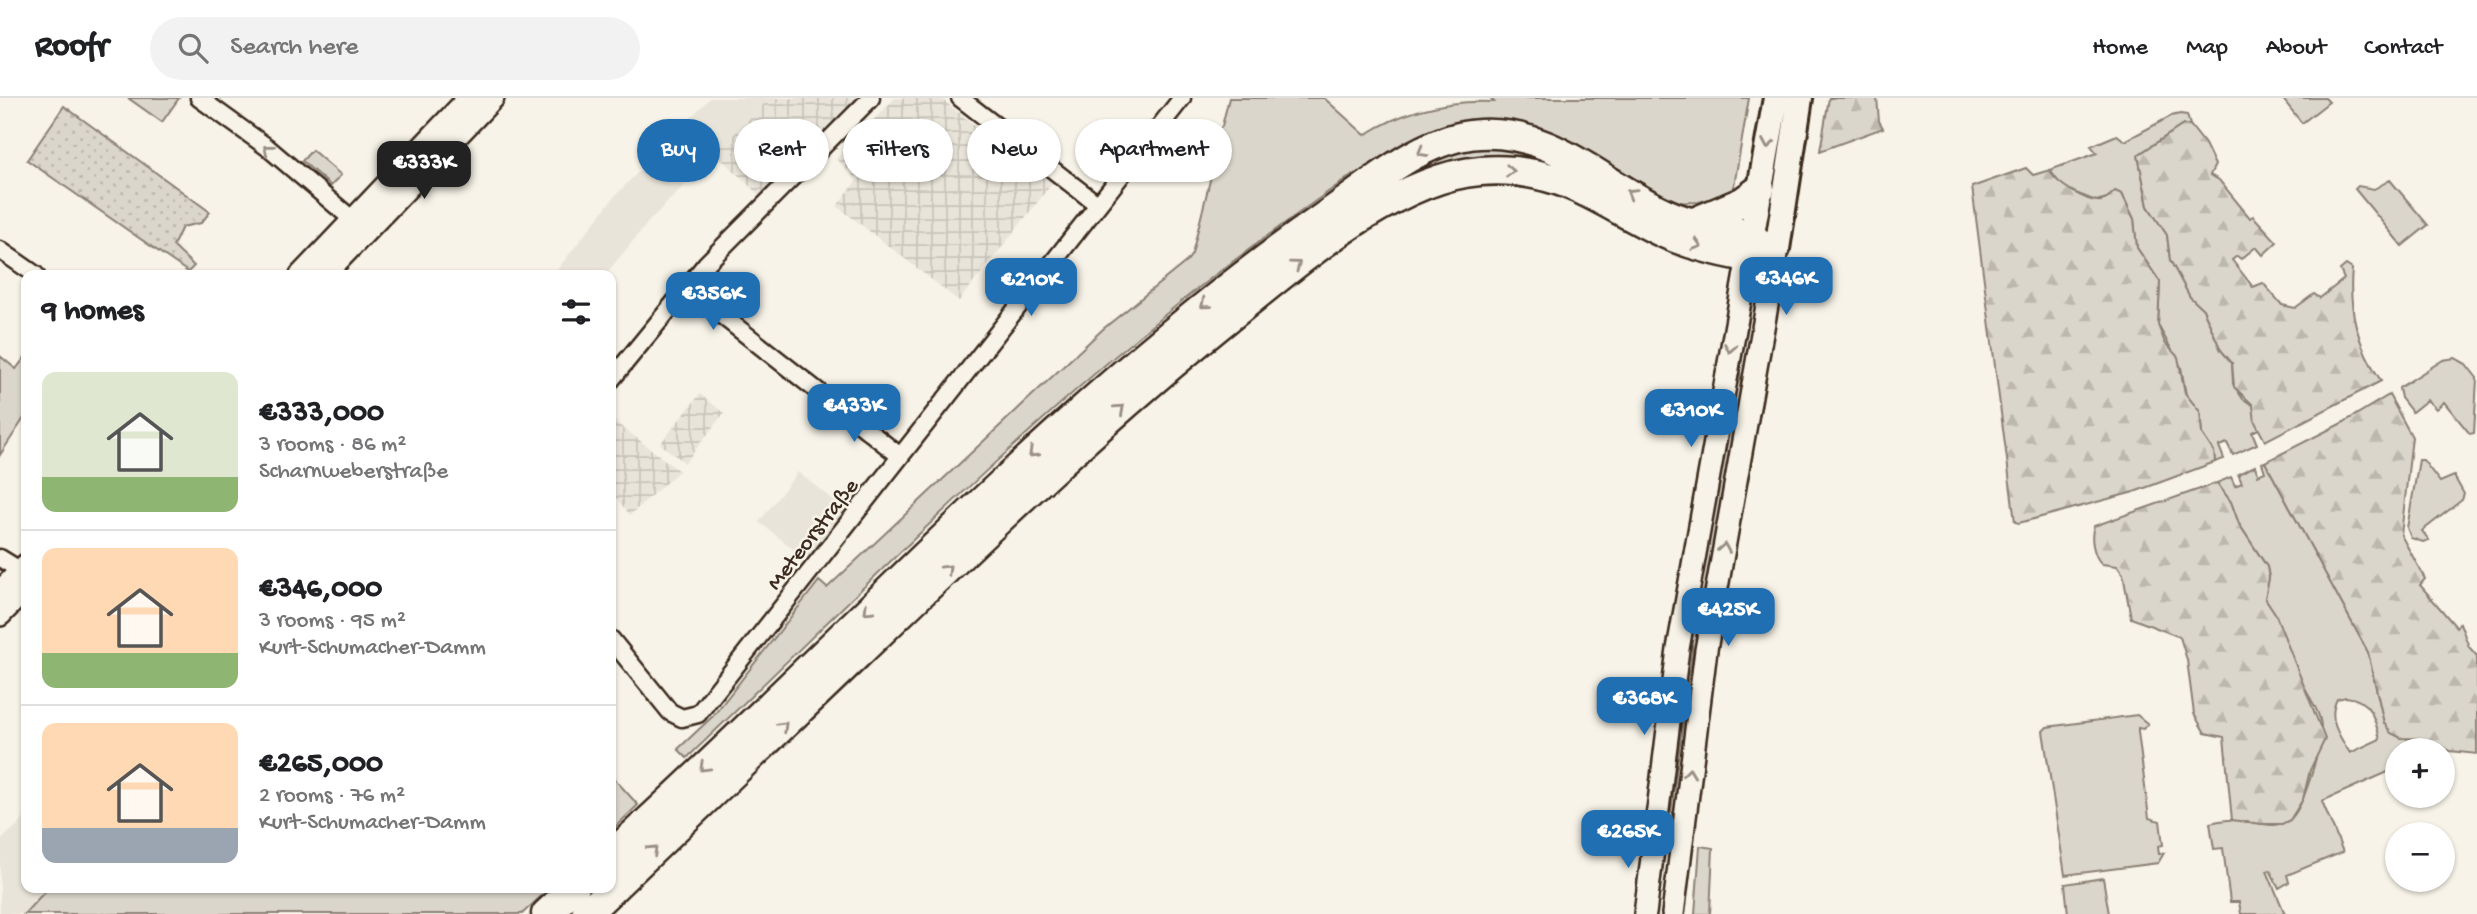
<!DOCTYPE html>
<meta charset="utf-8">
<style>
:root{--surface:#fff;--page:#f2f2f2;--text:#202124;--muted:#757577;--line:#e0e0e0;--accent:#1f6fb2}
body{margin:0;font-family:"Gochi Hand",sans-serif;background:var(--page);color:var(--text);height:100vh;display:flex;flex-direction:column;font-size:26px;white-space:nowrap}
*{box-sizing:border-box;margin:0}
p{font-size:23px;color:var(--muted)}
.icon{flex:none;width:38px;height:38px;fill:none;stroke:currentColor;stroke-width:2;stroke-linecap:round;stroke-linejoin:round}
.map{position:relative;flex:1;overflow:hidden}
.panel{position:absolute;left:21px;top:172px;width:595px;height:623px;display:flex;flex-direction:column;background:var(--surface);border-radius:14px;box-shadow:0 2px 5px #0004}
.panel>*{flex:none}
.banner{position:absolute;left:637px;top:21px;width:665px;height:63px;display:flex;gap:14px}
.tools{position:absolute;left:2385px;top:640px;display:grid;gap:14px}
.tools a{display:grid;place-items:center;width:70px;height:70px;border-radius:50%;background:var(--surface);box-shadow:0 2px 5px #0004;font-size:35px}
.price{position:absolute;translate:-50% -60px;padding:0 16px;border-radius:14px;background:var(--accent);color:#fff;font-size:23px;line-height:46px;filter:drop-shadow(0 2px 4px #0008)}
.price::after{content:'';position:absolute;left:50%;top:42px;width:21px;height:16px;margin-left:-10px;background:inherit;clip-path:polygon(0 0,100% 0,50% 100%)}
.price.active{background:#222;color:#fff}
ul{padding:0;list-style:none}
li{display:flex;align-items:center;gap:21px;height:175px;padding:0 21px}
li+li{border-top:2px solid var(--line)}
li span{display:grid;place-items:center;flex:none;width:196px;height:140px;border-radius:14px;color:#555}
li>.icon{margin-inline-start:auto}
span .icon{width:84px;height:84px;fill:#fffc;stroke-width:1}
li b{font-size:30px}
h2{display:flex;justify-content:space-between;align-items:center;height:84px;padding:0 21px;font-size:30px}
.chip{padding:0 24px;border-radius:32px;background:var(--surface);box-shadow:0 2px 5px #0004;font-size:24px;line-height:63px}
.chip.active{background:var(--accent);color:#fff}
header{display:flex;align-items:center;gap:42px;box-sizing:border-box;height:98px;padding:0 35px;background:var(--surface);border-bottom:2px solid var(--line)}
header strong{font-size:33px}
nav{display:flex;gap:38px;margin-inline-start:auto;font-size:24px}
.search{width:490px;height:63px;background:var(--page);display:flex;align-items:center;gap:18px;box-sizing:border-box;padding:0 24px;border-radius:38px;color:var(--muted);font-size:26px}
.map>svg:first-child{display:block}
.built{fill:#e9e4d9}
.industrial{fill:url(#industrial-grid)}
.grass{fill:#dbd6cb;stroke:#8b8074;stroke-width:2;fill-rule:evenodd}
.forest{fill:url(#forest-firs);stroke:#8b8074;stroke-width:2}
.garden{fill:url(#garden-dots);stroke:#8b8074;stroke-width:2}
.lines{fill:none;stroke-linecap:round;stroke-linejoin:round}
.minor-casing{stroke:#3b2a1e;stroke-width:21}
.secondary-casing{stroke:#3b2a1e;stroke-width:26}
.primary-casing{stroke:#3b2a1e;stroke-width:30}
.motorway-casing{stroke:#3b2a1e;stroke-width:33}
.minor{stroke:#f7f3e8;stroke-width:16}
.secondary{stroke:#f7f3e8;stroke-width:21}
.primary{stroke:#f7f3e8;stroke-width:24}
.motorway{stroke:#f7f3e8;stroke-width:28}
.oneway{stroke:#998e83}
.labels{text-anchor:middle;stroke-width:5;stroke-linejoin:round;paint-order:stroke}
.street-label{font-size:23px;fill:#3b2a1e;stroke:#f7f3e8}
</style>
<header>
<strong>Roofr</strong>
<div class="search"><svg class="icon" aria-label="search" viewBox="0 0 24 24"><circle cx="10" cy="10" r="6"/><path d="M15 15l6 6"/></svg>Search here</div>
<nav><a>Home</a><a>Map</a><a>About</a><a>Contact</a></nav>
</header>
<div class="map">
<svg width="2477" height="816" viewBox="0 0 2477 816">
<defs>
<pattern id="industrial-grid" width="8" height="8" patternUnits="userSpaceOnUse" patternTransform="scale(1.75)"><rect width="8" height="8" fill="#e9e4d9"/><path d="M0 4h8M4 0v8" fill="none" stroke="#c9c4ba"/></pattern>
<pattern id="forest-firs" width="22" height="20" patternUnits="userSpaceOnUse" patternTransform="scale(1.75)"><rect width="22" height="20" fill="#dbd6cb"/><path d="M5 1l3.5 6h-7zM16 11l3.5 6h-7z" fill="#bdb8ae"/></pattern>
<pattern id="garden-dots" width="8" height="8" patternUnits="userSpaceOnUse" patternTransform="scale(1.75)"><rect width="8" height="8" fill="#dbd6cb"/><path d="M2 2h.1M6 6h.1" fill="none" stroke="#bdb8ae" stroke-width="1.8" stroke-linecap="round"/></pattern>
</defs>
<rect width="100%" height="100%" fill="#f7f3e8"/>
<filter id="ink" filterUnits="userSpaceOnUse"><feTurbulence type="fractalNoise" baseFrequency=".0143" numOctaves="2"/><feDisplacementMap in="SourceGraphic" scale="14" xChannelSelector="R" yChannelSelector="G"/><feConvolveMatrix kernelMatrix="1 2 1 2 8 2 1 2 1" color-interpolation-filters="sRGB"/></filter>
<g filter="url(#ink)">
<!-- built -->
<path class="built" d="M 710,0 L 770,0 L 650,122 L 605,177 L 553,177 L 615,98 Z
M 798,374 L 848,414 L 809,463 L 759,424 Z
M 26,719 L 26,789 L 49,789 L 24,816 L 0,816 L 0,743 Z"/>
<!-- industrial -->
<path class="industrial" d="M 770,0 L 858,0 L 761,99 L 715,55 Z
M 895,0 L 940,0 L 1029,70 L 1033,66 L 1055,82 L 959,203 L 837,108 L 857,82 L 836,61 Z
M 700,296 L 724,315 L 685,365 L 660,346 Z
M 611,320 L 679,373 L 630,417 L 613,396 L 611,398 Z"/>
<!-- grass -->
<path class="grass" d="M 128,0 L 179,0 L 162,24 Z
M 1229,0 L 1324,0 L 1365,37 C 1404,12 1447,2 1494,4 L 1490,0 L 1749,0 L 1733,94 L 1699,104 L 1662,105 L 1527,30 L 1359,85 L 1352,77 C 1294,118 1237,159 1182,203 C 1007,343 848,506 687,660 L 678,651 L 713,618 L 819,483 L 827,490 L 1103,231 L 1187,163 L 1192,156 L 1211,78 L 1210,44 L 1222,28 Z
M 2282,0 L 2325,0 L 2329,4 L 2302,25 Z
M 2180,16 L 2187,17 L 2190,27 L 2183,27 L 2138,57 L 2148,108 L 2167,137 L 2170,162 L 2190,199 L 2203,211 L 2221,252 L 2232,265 L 2233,286 L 2243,301 L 2253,307 L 2259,331 L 2252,334 L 2257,346 L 2233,357 L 2227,345 L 2219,348 L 2224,361 L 2215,364 L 2214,354 L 2202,336 L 2200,314 L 2186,297 L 2181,269 L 2158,227 L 2160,184 L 2137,150 L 2134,121 L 2122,96 L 2096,103 L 2063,90 L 2050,72 L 2097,55 L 2091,48 L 2117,37 L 2125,43 L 2171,18 Z
M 1483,43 L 1566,63 L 1554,68 L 1373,97 L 1414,66 Z
M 312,52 L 341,77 L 331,88 L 302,63 Z
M 2390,82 L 2428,127 L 2402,148 L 2355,91 L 2358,88 L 2374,91 Z
M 1750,187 L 1755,188 L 1740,272 L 1741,292 L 1674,716 L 1671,713 L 1692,553 L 1692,527 Z
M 0,258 L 16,271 L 26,258 L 26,317 L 0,357 Z
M 2455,260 L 2466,266 L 2477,280 L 2474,335 L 2470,336 L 2444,304 L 2436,311 L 2427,302 L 2412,314 L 2401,300 L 2399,290 L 2443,262 Z
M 2419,362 L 2423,362 L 2440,384 L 2454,378 L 2464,396 L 2462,402 L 2422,433 L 2429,442 L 2423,444 L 2411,440 L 2407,430 Z
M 2265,364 L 2368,554 L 2384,625 L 2407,641 L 2427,641 L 2436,646 L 2436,653 L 2398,653 L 2397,670 L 2322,703 L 2343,754 L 2287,777 L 2289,784 L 2279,790 L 2270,772 L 2267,773 L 2285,816 L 2241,816 L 2239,804 L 2230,804 L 2223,750 L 2214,751 L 2210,725 C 2219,723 2228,721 2237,722 C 2253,722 2274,733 2289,722 C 2304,712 2322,645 2321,628 C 2320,613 2308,597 2301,584 C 2287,557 2282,526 2265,500 L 2269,480 L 2267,469 L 2239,426 L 2231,404 L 2217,385 L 2231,379 L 2235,388 L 2242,385 L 2238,376 L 2255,368 L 2258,377 L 2265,374 L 2262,365 ZM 2346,599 C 2370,601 2375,620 2380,641 L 2350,655 C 2339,638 2327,621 2337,601 Z
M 2137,617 L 2148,626 L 2143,631 L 2138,630 L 2138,634 L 2149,720 L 2160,723 L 2163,747 L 2158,748 L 2159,756 L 2164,755 L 2158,765 L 2065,777 L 2043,633 L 2047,629 Z
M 611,677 L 638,707 L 611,733 Z
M 1700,748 L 1713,750 L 1710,816 L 1695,816 Z
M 2103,780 L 2109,816 L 2068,816 L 2065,786 Z
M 49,789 L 551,789 L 522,816 L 24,816 Z"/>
<!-- forest -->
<path class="forest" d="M 1829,0 L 1877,0 L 1879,23 L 1883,30 L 1820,53 Z
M 2183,27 L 2190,27 L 2205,46 L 2215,67 L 2210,77 L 2219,82 L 2250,120 L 2253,118 L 2277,144 L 2263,157 L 2256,149 L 2241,161 L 2237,158 L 2232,162 L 2253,189 L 2263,185 L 2282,207 L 2295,210 L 2314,196 L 2320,200 L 2344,181 L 2340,172 L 2346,167 L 2352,171 C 2348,213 2358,248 2381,283 L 2265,343 L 2255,324 L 2253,307 L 2234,289 L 2232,265 L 2221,252 L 2203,211 L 2190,199 L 2170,162 L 2167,137 L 2148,108 L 2138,57 Z
M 2026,70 L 2033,77 L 2050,72 C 2054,85 2088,105 2101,103 C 2107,101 2111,97 2115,93 L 2122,96 L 2134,121 L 2137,150 L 2160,184 L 2158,227 L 2165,245 L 2178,259 L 2185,295 L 2200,314 L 2202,336 L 2214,354 L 2215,364 L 2134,394 L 2019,425 L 2015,424 L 1972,89 Z
M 2389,297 L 2412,339 L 2401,437 L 2425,481 L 2420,487 L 2456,529 L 2460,525 L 2469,549 L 2477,558 L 2477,656 L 2449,653 L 2427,641 L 2401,640 L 2391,635 L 2384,625 L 2368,554 L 2265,364 L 2344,324 Z
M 2217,385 L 2231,404 L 2239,426 L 2267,469 L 2269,480 L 2265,500 L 2275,515 L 2325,641 L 2310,672 L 2303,701 L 2290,722 L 2282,726 L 2261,726 L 2232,722 L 2224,639 L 2205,635 L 2194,616 L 2187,562 L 2180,539 L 2131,520 L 2123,476 L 2117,468 L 2102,466 C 2093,458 2090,439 2094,428 Z"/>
<!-- garden -->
<path class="garden" d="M 64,8 L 210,114 L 201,125 L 182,129 L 173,148 L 194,168 L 188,174 L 27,62 Z"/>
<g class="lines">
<!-- minor casing -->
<g class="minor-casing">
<path id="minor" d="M 199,0 L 267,49 L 353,122
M 960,0 L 1097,106
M 0,152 L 36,177
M 687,190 L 900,358
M 611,282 L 706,166 L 871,0
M 0,460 L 26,476
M 611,541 L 670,614 L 682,620 L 698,616 L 1182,0"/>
</g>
<!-- secondary casing -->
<g class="secondary-casing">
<path id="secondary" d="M 301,177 L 469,0
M 324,177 L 493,0
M 0,494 L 26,467
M 0,517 L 26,490
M 1645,816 L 1678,551 L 1752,136 L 1777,151 L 1706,552 L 1673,816"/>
</g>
<!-- primary casing -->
<g class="primary-casing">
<path id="primary" d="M 1752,136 L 1776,0
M 1747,159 L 1777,151 L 1800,0"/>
</g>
<!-- motorway casing -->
<g class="motorway-casing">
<path id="motorway" d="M 1692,125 L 1742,104 L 1760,91
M 611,757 C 849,542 1064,299 1329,115 C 1374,84 1423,39 1480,36 C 1556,32 1603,88 1668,116 C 1695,128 1724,131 1752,136
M 546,816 L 575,789
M 586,816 C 676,730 766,644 856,558 C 981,438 1105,318 1241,210 C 1303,160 1398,79 1480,73 C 1559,67 1597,103 1663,135 C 1689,147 1719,154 1747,159"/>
</g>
<!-- minor -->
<use href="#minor" class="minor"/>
<!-- secondary -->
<use href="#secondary" class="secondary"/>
<!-- primary -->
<use href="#primary" class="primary"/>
<!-- motorway -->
<use href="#motorway" class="motorway"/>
</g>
<!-- one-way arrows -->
<defs><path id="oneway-chevron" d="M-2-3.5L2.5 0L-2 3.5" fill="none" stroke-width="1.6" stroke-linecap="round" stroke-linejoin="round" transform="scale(1.75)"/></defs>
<g class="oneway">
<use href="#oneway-chevron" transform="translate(1768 46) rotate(100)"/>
<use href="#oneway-chevron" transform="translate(268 51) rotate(-142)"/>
<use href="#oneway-chevron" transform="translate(1422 54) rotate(150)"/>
<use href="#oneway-chevron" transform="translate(1510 73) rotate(2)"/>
<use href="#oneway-chevron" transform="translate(1631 95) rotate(-149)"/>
<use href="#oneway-chevron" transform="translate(1697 147) rotate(18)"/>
<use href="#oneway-chevron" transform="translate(1296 167) rotate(-37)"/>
<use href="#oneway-chevron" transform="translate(1205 206) rotate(141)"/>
<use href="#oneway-chevron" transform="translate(1730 250) rotate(100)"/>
<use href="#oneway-chevron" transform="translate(1120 311) rotate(-42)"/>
<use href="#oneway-chevron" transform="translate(1033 355) rotate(136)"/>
<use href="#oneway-chevron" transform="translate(1724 450) rotate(-80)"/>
<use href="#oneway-chevron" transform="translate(947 471) rotate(-44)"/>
<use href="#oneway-chevron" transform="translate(868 512) rotate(136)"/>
<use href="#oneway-chevron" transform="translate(783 628) rotate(-44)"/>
<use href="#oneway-chevron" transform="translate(704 669) rotate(136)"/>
<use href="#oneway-chevron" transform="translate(1689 675) rotate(-83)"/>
<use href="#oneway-chevron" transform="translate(653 752) rotate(-43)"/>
</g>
</g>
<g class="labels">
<!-- street labels -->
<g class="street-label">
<text transform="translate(811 435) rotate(-52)" y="8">Meteorstraße</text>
</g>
</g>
</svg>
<div class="tools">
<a>+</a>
<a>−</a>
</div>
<b class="price active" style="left:424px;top:103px">€333K</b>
<b class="price" style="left:1786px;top:219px">€346K</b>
<b class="price" style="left:1031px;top:220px">€210K</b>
<b class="price" style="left:713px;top:234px">€356K</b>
<b class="price" style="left:854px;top:346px">€433K</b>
<b class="price" style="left:1691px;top:351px">€310K</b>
<b class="price" style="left:1728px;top:550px">€425K</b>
<b class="price" style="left:1644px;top:639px">€368K</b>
<b class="price" style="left:1628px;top:772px">€265K</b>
<div class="banner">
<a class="chip active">Buy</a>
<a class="chip">Rent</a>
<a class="chip">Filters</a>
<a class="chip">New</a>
<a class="chip">Apartment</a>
</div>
<section class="panel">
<h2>9 homes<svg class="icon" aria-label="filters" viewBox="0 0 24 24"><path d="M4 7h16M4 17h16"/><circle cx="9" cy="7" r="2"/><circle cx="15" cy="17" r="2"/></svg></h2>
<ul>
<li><span style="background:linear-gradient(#dfe7d0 75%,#8fb573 0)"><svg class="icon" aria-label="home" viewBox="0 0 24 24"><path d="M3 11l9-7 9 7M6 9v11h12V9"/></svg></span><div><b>€333,000</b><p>3 rooms · 86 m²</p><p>Scharnweberstraße</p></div></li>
<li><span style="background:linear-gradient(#ffd9b3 75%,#8fb573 0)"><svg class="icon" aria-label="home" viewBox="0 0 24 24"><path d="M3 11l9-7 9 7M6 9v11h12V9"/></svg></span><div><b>€346,000</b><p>3 rooms · 95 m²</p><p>Kurt-Schumacher-Damm</p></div></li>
<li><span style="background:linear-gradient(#ffd9b3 75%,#9aa5b1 0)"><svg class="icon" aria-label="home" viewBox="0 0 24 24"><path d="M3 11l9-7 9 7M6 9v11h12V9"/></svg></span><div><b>€265,000</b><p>2 rooms · 76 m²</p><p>Kurt-Schumacher-Damm</p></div></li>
</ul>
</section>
</div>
